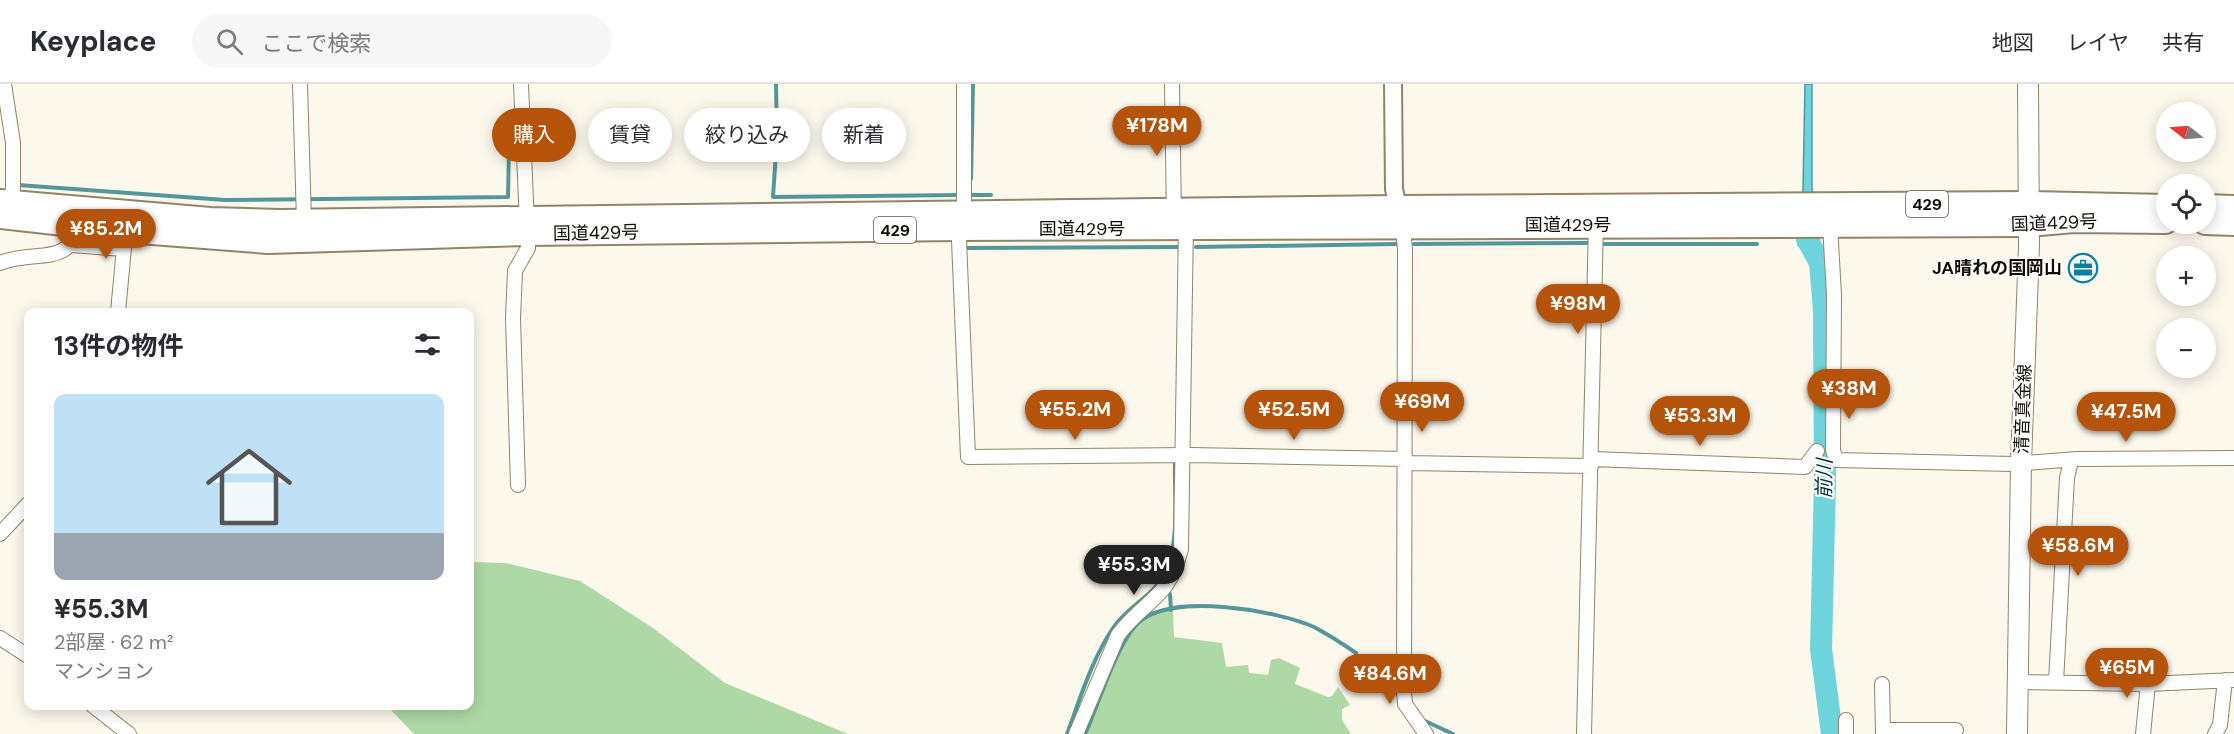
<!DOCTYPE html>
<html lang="ja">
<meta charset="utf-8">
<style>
:root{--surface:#fff;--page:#f7f7f7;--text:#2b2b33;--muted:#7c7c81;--line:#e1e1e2;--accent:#b45309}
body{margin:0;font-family:"DM Sans","Noto Sans JP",sans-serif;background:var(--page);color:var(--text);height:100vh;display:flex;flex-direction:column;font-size:22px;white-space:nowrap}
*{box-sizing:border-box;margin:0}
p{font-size:20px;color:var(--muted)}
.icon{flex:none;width:33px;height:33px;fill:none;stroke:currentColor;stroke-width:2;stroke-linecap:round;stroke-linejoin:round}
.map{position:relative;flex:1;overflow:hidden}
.panel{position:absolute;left:24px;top:224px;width:450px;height:402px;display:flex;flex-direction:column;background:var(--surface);border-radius:12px;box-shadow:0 3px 15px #0003}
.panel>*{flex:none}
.guide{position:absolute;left:492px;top:24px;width:570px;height:54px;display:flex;gap:12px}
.needle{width:39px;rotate:287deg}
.tools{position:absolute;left:2156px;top:18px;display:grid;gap:12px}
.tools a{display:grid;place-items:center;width:60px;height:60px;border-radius:50%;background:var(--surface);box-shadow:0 3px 15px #0003;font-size:30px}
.price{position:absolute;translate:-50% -51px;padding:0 14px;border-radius:21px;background:var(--accent);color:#fff;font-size:20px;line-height:39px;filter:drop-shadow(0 2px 3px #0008)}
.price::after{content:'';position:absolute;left:50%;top:36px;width:18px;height:14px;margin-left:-9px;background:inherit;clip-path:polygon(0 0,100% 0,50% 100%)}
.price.current{background:#222;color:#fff}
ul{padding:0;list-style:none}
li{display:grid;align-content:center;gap:12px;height:318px;padding:0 30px}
li span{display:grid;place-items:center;height:186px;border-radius:12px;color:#555}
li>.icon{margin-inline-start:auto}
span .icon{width:108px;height:108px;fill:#fffc;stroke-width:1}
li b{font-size:26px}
h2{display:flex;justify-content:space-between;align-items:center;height:72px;padding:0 30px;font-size:26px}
.chip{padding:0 21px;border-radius:27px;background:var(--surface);box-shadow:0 3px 15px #0003;font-size:21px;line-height:54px}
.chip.current{background:var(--accent);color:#fff}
header{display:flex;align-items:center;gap:36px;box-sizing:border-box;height:84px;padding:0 30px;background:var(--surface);border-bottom:2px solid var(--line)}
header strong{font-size:28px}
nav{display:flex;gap:33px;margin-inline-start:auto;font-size:21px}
.search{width:420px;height:54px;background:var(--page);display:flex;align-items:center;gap:15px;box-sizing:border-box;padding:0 21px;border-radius:33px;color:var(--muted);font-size:22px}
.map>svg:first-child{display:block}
.green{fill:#aed8a5}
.water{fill:#6ed4db;stroke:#52989a;stroke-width:1.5}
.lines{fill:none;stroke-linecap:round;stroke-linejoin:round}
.stream{stroke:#52989a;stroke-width:4}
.river{stroke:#6ed4db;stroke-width:22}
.minor-casing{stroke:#918469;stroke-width:16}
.tertiary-casing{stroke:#918469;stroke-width:20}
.secondary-casing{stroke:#918469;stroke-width:22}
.trunk-casing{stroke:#918469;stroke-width:26}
.minor{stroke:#fff;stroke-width:14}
.tertiary{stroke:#fff;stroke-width:16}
.secondary{stroke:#fff;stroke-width:20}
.trunk{stroke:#fff;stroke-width:22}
.labels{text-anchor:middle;stroke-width:4.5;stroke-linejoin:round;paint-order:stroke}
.shield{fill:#fff;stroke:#59564f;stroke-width:1.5}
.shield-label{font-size:16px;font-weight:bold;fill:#120d04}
.street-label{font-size:18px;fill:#120d04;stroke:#fff}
.poi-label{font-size:18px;font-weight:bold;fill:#120d04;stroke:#fff;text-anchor:end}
.water-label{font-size:20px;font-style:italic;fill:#003236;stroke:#fff}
</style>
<header>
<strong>Keyplace</strong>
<div class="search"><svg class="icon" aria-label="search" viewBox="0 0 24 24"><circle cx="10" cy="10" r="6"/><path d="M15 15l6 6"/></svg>ここで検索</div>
<nav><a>地図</a><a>レイヤ</a><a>共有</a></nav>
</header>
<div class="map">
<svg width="2234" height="650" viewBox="0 0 2234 650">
<rect width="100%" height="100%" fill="#fdf8ec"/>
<!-- green -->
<path class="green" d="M 470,478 L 506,479 L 580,497 L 653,544 L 725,599 L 848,650 L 414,650 L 386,621 L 470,621 Z
M 1167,524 L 1173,527 L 1174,553 L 1222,559 L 1226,583 L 1248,581 L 1249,589 L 1268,591 L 1271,576 L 1279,574 L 1300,584 L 1295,600 L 1328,613 L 1332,612 L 1338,603 L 1350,621 L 1342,625 L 1342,636 L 1351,650 L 1083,650 L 1128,547 L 1146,532 Z"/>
<!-- water -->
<path class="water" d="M 1805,0 L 1812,0 L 1812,104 L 1823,182 L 1818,183 L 1798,161 L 1803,105 Z"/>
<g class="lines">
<!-- stream -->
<path class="stream" d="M 776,0 L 777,53 L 773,113 L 961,111
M 971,95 L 973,0
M 18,101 L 225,116 L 508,113 L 509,64 L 519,48
M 968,111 L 991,111
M 1414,160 L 1589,159
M 1600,160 L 1757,160
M 1196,163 L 1397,160
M 965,164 L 1179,163
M 1170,510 L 1171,526
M 1423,636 L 1453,650
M 1067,650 C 1080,615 1092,575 1113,544 C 1128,522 1155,511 1166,487 C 1180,455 1174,411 1175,377
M 1085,650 C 1098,622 1117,559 1138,539 C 1170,508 1276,526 1314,543 C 1329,551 1343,560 1356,569 C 1363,601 1375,596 1398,610"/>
<!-- river -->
<path class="river" d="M 1807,155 L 1820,179 L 1824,226 L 1825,397 L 1821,565 L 1832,650"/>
<!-- minor casing -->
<g class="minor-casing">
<path id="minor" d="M 300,0 L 304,137
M 964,0 L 964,129 L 959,156 L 968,373 L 1191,371 L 1406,375
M 1172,0 L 1174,133
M 3,122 L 13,107 L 13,59 L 4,0
M 1402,137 L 1405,165 L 1404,607 L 1405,620 L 1426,650
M 1830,141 L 1834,211 L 1833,366 L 1836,376 L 2013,380 L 2077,375 L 2234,374
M 72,161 L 123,165
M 0,179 C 40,164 65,186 84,137
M 118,228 L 126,142
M 1592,375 L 1805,383 L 1817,367
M 1406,379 L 1591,382
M 518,401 L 513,234 L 515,187 L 528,164 L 521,0
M 0,450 L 28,420
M 0,554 L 28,572
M 2020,598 L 2148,600 L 2234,596
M 2056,598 L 2067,394 L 2071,377
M 1882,600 L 1883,650
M 92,621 L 129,650
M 1846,636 L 1846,650
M 1883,646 L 1956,646
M 1076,650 L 1118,551 C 1146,514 1169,516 1181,465 L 1186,139
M 1584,650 L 1596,138
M 2143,650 L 2148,600
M 2215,650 L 2220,641 L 2225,596"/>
</g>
<!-- tertiary casing -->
<g class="tertiary-casing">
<path id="tertiary" d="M 1393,0 L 1394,105 L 1398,123"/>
</g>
<!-- secondary casing -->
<g class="secondary-casing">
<path id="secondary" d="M 2017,650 L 2021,379 L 2029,162 L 2028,0"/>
</g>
<!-- trunk casing -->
<g class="trunk-casing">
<path id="trunk" d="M 0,117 L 210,135 L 279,137 L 1398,123 L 2029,119 L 2166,122
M 2205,122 L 2234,123
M 0,133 L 126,147 L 268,158 L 527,150 L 959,145 L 2029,141 L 2074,137 L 2166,138
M 2205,139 L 2234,140"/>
</g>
<!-- minor -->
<use href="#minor" class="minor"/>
<!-- tertiary -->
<use href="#tertiary" class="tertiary"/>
<!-- secondary -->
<use href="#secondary" class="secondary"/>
<!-- trunk -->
<use href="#trunk" class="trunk"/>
</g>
<!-- icons -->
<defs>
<g id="office-ring" transform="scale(1.5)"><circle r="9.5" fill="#fff" stroke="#0981a7" stroke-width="1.5"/><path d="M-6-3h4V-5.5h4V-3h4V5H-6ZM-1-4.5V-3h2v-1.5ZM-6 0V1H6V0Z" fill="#0981a7"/></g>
</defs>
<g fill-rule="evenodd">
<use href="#office-ring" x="2083" y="184"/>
</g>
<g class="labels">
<!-- shield labels -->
<g class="shield">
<rect x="1906" y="107" width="42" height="26" rx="4.5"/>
<rect x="874" y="133" width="42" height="26" rx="4.5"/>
</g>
<g class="shield-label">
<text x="1927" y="126">429</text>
<text x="895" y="152">429</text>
</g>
<!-- street labels -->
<g class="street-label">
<text transform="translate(2054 139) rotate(-2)" y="6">国道429号</text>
<text x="1568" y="147">国道429号</text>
<text x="1082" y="151">国道429号</text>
<text transform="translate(596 149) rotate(-1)" y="6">国道429号</text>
<text transform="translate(2023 325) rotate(-88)" y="6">清音真金線</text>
</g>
<!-- poi labels -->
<g class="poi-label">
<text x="2062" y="190">JA晴れの国岡山</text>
</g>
<!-- water labels -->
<g class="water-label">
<text transform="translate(1824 395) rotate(-89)" y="7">前川</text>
</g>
</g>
</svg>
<div class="tools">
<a><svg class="needle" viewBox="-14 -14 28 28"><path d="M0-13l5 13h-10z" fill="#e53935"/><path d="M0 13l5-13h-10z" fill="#7c7c81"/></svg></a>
<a><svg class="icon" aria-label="locate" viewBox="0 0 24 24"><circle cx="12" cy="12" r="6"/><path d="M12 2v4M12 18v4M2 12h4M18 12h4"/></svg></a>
<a>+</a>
<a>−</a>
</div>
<b class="price" style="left:1157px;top:73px">¥178M</b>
<b class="price" style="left:106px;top:176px">¥85.2M</b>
<b class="price" style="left:1578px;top:251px">¥98M</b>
<b class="price" style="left:1849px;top:336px">¥38M</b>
<b class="price" style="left:1422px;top:349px">¥69M</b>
<b class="price" style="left:1075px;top:357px">¥55.2M</b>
<b class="price" style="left:1294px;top:357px">¥52.5M</b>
<b class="price" style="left:2126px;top:359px">¥47.5M</b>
<b class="price" style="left:1700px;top:363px">¥53.3M</b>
<b class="price" style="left:2078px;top:493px">¥58.6M</b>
<b class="price current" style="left:1134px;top:512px">¥55.3M</b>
<b class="price" style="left:2127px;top:615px">¥65M</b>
<b class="price" style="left:1390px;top:621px">¥84.6M</b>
<div class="guide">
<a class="chip current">購入</a>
<a class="chip">賃貸</a>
<a class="chip">絞り込み</a>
<a class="chip">新着</a>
</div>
<section class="panel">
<h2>13件の物件<svg class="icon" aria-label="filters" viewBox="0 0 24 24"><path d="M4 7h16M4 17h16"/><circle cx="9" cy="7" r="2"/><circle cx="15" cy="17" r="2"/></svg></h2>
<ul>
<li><span style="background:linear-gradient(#bfe0f5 75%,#9aa5b1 0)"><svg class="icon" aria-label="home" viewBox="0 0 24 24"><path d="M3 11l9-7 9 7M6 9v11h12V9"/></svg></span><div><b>¥55.3M</b><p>2部屋 · 62 m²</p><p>マンション</p></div></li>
</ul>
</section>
</div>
